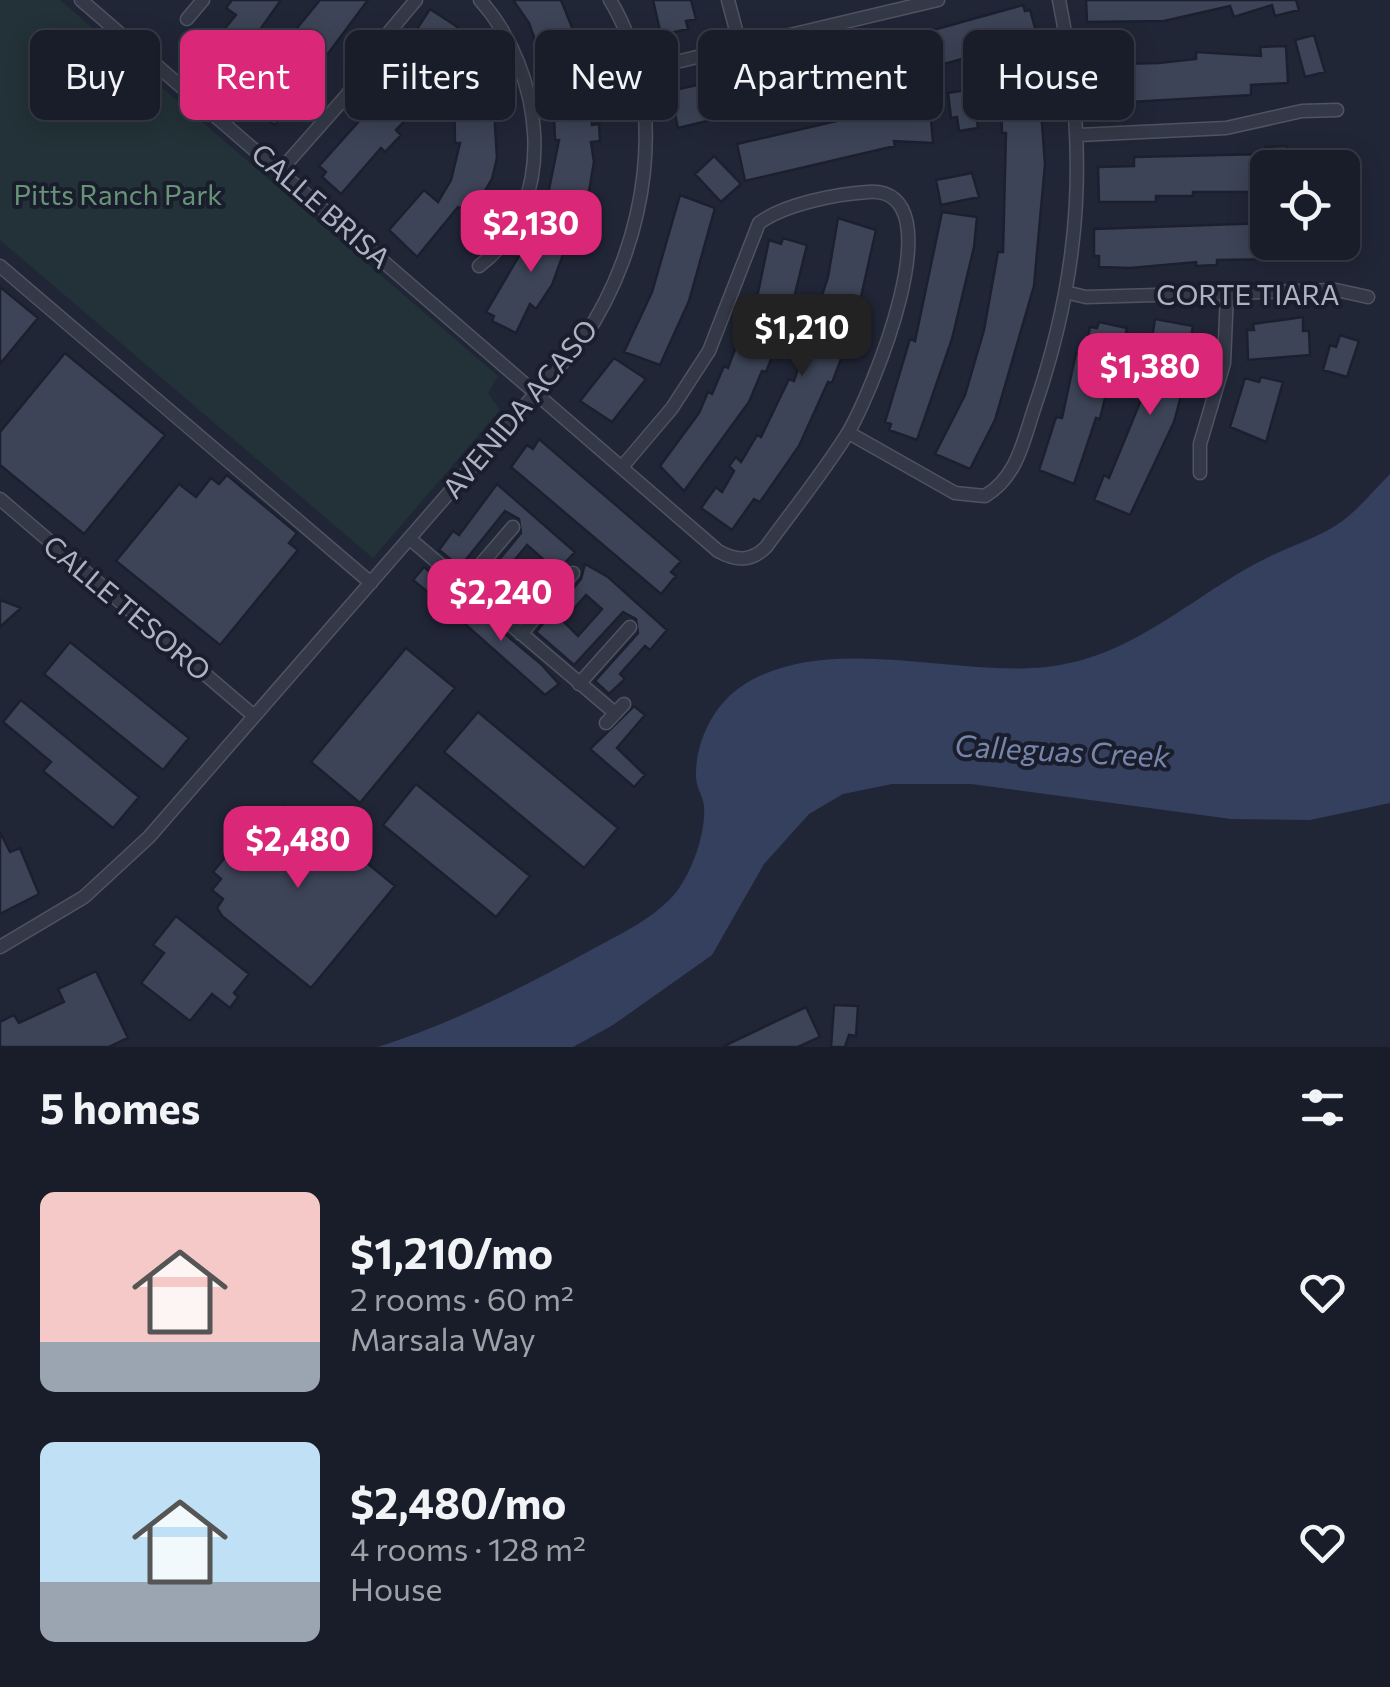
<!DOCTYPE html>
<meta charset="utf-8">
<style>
:root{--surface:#191c29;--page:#262935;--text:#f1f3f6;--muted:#9fa1a8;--line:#373a46;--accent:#db2777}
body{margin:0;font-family:Commissioner,sans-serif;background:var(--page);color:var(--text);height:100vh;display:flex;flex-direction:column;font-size:38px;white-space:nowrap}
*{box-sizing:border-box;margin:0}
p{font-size:32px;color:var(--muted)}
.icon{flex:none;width:55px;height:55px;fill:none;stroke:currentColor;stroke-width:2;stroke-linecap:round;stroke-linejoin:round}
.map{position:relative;height:1047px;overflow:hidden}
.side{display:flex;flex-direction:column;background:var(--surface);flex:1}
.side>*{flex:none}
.guide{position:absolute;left:30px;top:30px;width:1330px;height:90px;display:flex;gap:20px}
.buttons{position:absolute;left:1250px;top:150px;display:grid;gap:20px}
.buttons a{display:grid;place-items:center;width:110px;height:110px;border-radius:15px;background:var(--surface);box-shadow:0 5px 25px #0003,0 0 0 2px var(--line);font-size:50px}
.price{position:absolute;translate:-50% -85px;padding:0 22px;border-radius:20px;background:var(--accent);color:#fff;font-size:32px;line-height:65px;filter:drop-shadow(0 2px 5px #0008)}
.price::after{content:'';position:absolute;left:50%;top:60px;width:30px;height:22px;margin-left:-15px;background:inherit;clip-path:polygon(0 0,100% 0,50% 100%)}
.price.selected{background:#222;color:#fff}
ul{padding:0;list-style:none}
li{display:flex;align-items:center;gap:30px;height:250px;padding:0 40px}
li span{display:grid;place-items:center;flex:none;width:280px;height:200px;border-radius:15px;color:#555}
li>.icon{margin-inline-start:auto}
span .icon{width:120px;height:120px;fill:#fffc;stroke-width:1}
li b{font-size:42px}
h2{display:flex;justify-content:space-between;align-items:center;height:120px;padding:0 40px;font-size:42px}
.pill{padding:0 35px;border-radius:15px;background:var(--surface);box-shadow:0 5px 25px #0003,0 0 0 2px var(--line);font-size:35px;line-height:90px}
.pill.selected{background:var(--accent);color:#fff}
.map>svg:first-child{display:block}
.green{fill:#233238}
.water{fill:#353f5e}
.building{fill:#3d4457;stroke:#1c202e;stroke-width:2.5;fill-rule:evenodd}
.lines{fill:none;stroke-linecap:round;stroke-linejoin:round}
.minor-casing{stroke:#4f5362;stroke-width:15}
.minor{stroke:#343947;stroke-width:12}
.labels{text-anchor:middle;stroke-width:8;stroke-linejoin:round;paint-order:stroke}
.park-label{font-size:28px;fill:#679479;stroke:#1a1e2c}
.street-label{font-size:28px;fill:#aeb3c4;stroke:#1a1e2c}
.water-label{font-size:30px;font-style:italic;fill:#7785ab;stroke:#1a1e2c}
</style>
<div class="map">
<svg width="1390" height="1047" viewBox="0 0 1390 1047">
<rect width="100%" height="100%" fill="#212637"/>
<!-- green -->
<path class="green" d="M 0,0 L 60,0 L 498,376 L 488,393 L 500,410 L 373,558 L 0,240 Z"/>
<!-- water -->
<path class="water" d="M 1390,474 L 1390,803 L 1310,820 L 1231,819 L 971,784 L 892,784 L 843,794 L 809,814 L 764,864 L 712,955 L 613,1025 L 573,1047 L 378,1047 C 453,1023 522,988 591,950 C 620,934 656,918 677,891 C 693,870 706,832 704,806 C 703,796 696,787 696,777 C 695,743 713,705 742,686 C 825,631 953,677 1046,667 C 1129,658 1183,604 1253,565 C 1281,549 1315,540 1341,522 C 1359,509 1374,490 1390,474 Z"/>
<!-- building -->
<path class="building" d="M 232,0 L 281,0 L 252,41 L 258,46 L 223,88 L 195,64 L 236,15 L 226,8 Z
M 320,0 L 368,0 L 275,125 L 242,103 L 284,55 L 301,31 L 297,28 Z
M 513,0 L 561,0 L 586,62 L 548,76 L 529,23 Z
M 653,0 L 691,0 L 696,19 L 686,21 L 688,29 L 661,35 Z
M 1086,0 L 1296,0 L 1299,10 L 1275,16 L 1272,5 L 1234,17 L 1230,6 L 1164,21 L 1087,22 Z
M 1023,5 L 1025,11 L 1030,10 L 1038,38 L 944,64 L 941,42 L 924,44 L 926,69 L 678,128 L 670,91 L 890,42 Z
M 430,9 L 456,26 L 478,48 L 449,75 L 442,67 L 413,103 L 418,107 L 396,130 L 401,135 L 385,152 L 381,148 L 341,194 L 322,177 L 326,172 L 319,166 L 377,101 L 373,98 L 393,77 L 389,74 L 413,43 L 409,41 Z
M 1314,35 L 1325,72 L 1305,77 L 1295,40 Z
M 1286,46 L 1288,83 L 1251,85 L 1251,95 L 1130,102 L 1130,94 L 1099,94 L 1099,88 L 1093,88 L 1093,58 L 1119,58 L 1119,64 L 1159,63 L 1196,59 L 1196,52 L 1261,56 L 1260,47 Z
M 1038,70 L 1045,164 L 1034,286 L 995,420 L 970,469 L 935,454 L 965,395 L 984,330 L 998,252 L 1003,252 L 1006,133 L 1002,133 L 1001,97 L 995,97 L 994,80 L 1000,80 L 1000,71 Z
M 454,87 L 493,93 L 497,158 L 492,179 L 472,213 L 458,207 L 417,257 L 389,230 L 424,190 L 438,202 L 451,180 L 460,143 L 455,143 Z
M 972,89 L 978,128 L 959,131 L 957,117 L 951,118 L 948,93 Z
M 590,90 L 592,125 L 599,124 L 600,141 L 591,142 L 594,162 L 585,215 L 545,209 L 559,140 L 555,140 L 553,92 Z
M 930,107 L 933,143 L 894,141 L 895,146 L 745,181 L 737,144 L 893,108 Z
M 1287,146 L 1287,153 L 1353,152 L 1354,190 L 1342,190 L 1342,168 L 1268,168 L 1268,185 L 1259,185 L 1259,192 L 1193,192 L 1193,196 L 1156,196 L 1156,202 L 1099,202 L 1098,167 L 1134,166 L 1134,157 L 1266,154 L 1266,147 Z
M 714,156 L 741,184 L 721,202 L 695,174 Z
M 972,173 L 979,197 L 941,205 L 936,180 Z
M 680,195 L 715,208 L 689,301 L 660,365 L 624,352 L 652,292 Z
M 942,212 L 977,217 L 974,247 L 952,339 L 917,440 L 889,430 L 891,424 L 885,422 L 910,339 L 915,341 Z
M 544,216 L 577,231 L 565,249 L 552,285 L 536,309 L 530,304 L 516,333 L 492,321 L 494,316 L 486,312 L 526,244 L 530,246 Z
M 838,218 L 876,230 L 856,319 L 832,383 L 828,382 L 799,446 L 760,502 L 754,499 L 732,530 L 701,508 L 716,487 L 722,492 L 734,471 L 729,466 L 736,457 L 741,462 L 757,435 L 761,437 L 789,379 L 794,381 L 828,277 Z
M 1342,221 L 1356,221 L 1357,258 L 1217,260 L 1217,265 L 1196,266 L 1196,262 L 1130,268 L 1099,267 L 1099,256 L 1094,256 L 1094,229 L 1268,223 L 1268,242 L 1342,242 Z
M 783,238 L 807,245 L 792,306 L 766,372 L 762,371 L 749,402 L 684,491 L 660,466 L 699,413 L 708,392 L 712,394 L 724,366 L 728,368 L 751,306 L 755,307 L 769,240 L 781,244 Z
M 0,287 L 38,318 L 0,364 Z
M 1303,317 L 1303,331 L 1309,331 L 1310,355 L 1248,360 L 1247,330 L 1254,330 L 1253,324 Z
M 1155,319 L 1193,326 L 1186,362 L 1181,362 L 1189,366 L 1174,422 L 1130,515 L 1094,500 L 1104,475 L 1109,478 L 1141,400 L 1155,345 L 1151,344 Z
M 1099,322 L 1127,328 L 1121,353 L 1116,352 L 1100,419 L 1096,418 L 1074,484 L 1039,470 L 1056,417 L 1062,418 L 1076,353 L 1084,355 L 1090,327 L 1097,328 Z
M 1340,335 L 1359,341 L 1347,377 L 1323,370 L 1330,345 L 1336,347 Z
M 65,353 L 165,435 L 84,534 L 0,465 L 0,432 Z
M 614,358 L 646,379 L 612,422 L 580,401 Z
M 1261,377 L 1283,382 L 1266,442 L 1230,427 L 1245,378 L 1259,382 Z
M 539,439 L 681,561 L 671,572 L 676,576 L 661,594 L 511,467 L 527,445 L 533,449 Z
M 227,475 L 297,533 L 289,543 L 298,550 L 220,645 L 116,561 L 179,484 L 196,497 L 211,478 L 219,484 Z
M 497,484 L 575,552 L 519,612 L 515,608 L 511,612 L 479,584 L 521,533 L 519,519 L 505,511 L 460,567 L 439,550 L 453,531 L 459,535 ZM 527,545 L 543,559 L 517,587 L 503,574 Z
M 585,564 L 608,577 L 667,630 L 650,650 L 645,646 L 620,674 L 625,679 L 609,694 L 595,681 L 638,633 L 636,619 L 623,612 L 574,665 L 536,632 L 581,579 ZM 586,595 L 602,609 L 578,636 L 563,621 Z
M 424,567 L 446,585 L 436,599 L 413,580 Z
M 458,595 L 541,664 L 559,684 L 545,695 L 457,617 L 452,622 L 441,613 Z
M 0,600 L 21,608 L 0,627 Z
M 70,642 L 189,738 L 163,770 L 44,674 Z
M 406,648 L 455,688 L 360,803 L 311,762 Z
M 21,700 L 139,797 L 113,828 L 43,771 L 51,762 L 3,722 Z
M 634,706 L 645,715 L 617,748 L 645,775 L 634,787 L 590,749 Z
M 478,712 L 618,828 L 584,868 L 444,752 Z
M 416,784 L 530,876 L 496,917 L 383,825 Z
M 283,806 L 294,816 L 300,808 L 395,886 L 311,988 L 222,916 L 217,908 L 223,899 L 212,890 L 221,879 L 213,872 L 266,807 L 276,815 Z
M 0,832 L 10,852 L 20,848 L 39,894 L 0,914 Z
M 176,916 L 249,974 L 234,993 L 238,997 L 230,1008 L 212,994 L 190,1021 L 141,983 L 164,953 L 153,945 Z
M 96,971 L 128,1038 L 109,1047 L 0,1047 L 0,1022 L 14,1015 L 19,1023 L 64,1002 L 58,989 Z
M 834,1005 L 858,1006 L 856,1036 L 849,1035 L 845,1047 L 831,1047 Z
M 806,1007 L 820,1037 L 798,1047 L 722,1047 Z"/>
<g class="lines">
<!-- minor casing -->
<g class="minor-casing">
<path id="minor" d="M 81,0 L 718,551 C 736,561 751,562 766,547 C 793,510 822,474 846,436 C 869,400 960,185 868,192 C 836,194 785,204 759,223 L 709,351 L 672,408 L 622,467
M 728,0 L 741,49
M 187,19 L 203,0
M 638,71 L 938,0
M 1079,135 L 1226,128 L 1302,111 L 1337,110
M 280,171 L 347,95 L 374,50 L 416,0
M 0,266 L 371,583
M 479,266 C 562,204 543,70 480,0
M 1069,293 L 1086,297 L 1336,290 L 1368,297
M 849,433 L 955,493 L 985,496 C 1018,476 1023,441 1035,406 C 1083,266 1088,144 1059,0
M 1200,473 L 1200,444 L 1224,363 L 1227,293
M 0,499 L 254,716
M 410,539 L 615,713
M 463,585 L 513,527
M 521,634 L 573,573
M 579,684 L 630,627
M 606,723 L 624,704
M 0,947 L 84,897 L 149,837 L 583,339 C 647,245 672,103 610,0"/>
</g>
<!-- minor -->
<use href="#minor" class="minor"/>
</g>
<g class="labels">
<!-- park labels -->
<g class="park-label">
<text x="118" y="205">Pitts Ranch Park</text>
</g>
<!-- street labels -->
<g class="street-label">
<text transform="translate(321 206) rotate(41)" y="10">CALLE BRISA</text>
<text x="1248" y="305">CORTE TIARA</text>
<text transform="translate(520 409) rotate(-50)" y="10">AVENIDA ACASO</text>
<text transform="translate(127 608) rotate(40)" y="10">CALLE TESORO</text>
</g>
<!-- water labels -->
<g class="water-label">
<text transform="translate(1062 752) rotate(3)" y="10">Calleguas Creek</text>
</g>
</g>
</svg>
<div class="buttons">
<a><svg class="icon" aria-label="locate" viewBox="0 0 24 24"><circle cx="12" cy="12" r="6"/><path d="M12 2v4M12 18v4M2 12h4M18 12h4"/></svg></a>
</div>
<b class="price" style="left:531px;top:275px">$2,130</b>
<b class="price selected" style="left:802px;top:379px">$1,210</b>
<b class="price" style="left:1150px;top:418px">$1,380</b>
<b class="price" style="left:501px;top:644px">$2,240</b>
<b class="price" style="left:298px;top:891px">$2,480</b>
<div class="guide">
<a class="pill">Buy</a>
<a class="pill selected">Rent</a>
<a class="pill">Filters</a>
<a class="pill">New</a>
<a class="pill">Apartment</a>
<a class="pill">House</a>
</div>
</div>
<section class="side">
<h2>5 homes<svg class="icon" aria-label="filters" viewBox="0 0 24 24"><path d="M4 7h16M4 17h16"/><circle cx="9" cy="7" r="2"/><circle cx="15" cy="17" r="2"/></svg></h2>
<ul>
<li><span style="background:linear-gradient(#f6c9c9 75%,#9aa5b1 0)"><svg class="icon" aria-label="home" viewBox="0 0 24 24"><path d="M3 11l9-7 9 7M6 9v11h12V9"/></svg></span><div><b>$1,210/mo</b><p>2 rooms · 60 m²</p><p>Marsala Way</p></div><svg class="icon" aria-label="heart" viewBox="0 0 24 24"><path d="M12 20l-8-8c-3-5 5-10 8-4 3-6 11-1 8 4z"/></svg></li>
<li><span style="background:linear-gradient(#bfe0f5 70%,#9aa5b1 0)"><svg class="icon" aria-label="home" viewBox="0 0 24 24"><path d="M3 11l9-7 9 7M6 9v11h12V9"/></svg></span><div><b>$2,480/mo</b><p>4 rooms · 128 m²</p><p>House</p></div><svg class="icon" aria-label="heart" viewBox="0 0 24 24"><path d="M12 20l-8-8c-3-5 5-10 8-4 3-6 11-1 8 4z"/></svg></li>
</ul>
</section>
